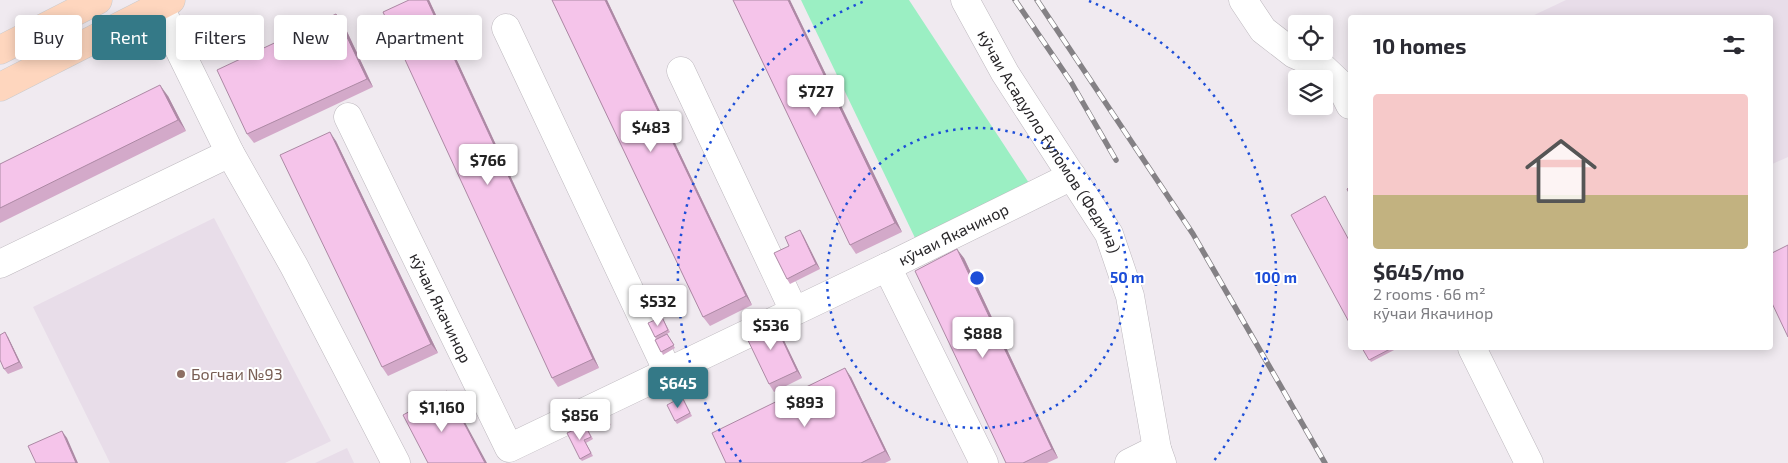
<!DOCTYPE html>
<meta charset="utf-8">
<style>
:root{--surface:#fff;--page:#f7f7f7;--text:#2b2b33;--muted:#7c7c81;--line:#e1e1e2;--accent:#347987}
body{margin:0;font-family:"Exo 2",sans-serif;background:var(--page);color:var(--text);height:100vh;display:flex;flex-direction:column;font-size:19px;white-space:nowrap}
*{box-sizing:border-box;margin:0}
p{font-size:16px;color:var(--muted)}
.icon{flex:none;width:28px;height:28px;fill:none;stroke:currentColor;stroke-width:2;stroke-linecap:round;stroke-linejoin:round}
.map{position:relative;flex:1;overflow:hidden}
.drawer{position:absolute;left:1348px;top:15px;width:425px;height:335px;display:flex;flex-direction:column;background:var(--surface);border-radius:5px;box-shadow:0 2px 12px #0003}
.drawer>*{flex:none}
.hud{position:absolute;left:15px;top:15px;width:475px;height:45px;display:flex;gap:10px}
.fabs{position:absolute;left:1288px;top:15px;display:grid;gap:10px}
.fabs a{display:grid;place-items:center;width:45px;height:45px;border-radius:5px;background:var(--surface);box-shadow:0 2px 12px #0003;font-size:25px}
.price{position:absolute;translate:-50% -42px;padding:0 11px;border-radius:5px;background:#fff;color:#222;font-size:16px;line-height:32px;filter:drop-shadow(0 1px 2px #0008)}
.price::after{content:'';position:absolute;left:50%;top:30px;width:15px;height:11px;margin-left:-8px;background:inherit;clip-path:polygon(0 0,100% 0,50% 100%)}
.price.on{background:var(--accent);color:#fff}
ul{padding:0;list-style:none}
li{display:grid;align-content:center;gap:10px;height:265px;padding:0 25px}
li+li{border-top:1px solid var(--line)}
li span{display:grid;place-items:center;height:155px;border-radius:5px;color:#555}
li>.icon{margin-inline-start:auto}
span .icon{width:90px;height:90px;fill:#fffc;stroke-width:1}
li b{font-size:21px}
h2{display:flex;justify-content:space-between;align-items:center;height:60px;padding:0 25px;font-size:21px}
.tag{padding:0 18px;border-radius:5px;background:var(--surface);box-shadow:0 2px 12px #0003;font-size:18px;line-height:45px}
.tag.on{background:var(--accent);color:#fff}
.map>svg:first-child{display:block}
.built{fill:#e8dde9}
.green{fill:#9befc3}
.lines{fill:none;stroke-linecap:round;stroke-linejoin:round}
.minor-casing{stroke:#bdb8be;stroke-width:29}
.major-casing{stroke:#cbcbcc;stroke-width:29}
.minor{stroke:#fff;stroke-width:28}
.major{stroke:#fed6be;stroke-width:28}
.rail-casing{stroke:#848185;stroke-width:5.5}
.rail{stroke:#fff;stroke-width:4;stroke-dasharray:11;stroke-linecap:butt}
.wall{fill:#d3a9c9}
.shaded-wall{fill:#ac89a4}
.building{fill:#f5c4ea;stroke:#ac89a4}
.ring{fill:none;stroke:#1d4ed8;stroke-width:2.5;stroke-dasharray:2.5 5}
.education-dot{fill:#8d6e63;stroke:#fff;stroke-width:2}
.labels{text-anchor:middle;stroke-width:4;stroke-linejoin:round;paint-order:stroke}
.street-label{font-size:16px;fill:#282629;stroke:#fff}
.education-label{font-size:16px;fill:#785e54;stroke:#fff;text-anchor:start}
.centre{fill:#1d4ed8;stroke:#fff;stroke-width:2.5}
.ring-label{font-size:15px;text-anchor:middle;font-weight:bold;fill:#1d4ed8;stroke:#fff;stroke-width:4;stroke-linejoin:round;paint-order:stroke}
</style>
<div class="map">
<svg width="1788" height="463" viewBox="0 0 1788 463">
<rect width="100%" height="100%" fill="#f0eaf0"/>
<!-- built -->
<path class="built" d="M 1566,0 L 1788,0 L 1788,157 L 1770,165 L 1770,18 L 1530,17 Z
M 214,218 L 331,441 L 285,463 L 110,463 L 33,307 Z
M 347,448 L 354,463 L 315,463 Z"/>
<!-- green -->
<path class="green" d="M 801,0 L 909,0 L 1029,183 L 916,240 Z"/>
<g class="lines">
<!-- minor casing -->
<g class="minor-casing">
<g id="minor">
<path id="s1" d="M 965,0 L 1005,73 L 1109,234 L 1130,296 L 1157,449 L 1162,463"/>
<path d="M 1243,0 L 1263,30 L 1294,54 L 1321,66 L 1339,83 L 1350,105"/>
<path d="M 160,6 L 177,45 L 230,153 L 294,266 L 396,463"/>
<path d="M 506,28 L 668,372"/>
<path d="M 681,71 L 794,311"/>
<path id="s2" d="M 348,117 L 509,448 L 887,267 L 984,463"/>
<path d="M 0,264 L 230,153"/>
<path id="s3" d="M 887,267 L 1072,176"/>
<path d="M 1472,348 L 1529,463"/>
<path d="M 1129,463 L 1157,449"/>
</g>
</g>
<!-- major casing -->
<g class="major-casing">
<path id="major" d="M 0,50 L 98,0
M 0,87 L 171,0"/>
</g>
<!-- minor -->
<use href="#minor" class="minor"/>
<!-- major -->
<use href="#major" class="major"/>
<!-- rail casing -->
<g class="rail-casing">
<path id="rail" d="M 1015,0 L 1071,82 L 1116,160
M 1037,0 L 1193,234 L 1325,463"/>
</g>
<!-- rail -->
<use href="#rail" class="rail"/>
</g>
<!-- wall -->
<path class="wall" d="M 409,0 L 429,0 L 430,2 L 599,368 L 558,387 L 552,378 Z
M 552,0 L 607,0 L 752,305 L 710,326 L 703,317 Z
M 733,0 L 790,0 L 902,232 L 856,254 L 850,245 Z
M 336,14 L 343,23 L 373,87 L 254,143 L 247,134 Z
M 168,96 L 186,131 L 0,223 L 0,164 Z
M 336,141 L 438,353 L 388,376 L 382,367 Z
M 803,235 L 820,269 L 790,284 L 787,279 Z
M 964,258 L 1058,458 L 1047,463 L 1006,463 Z
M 662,317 L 670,332 L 667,334 L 675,348 L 663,355 L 655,337 Z
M 772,318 L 777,326 L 802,378 L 774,392 L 769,384 Z
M 8,337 L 23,368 L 8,374 L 4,369 Z
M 1362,348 L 1398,348 L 1371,362 Z
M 851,377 L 891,460 L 885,463 L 726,463 Z
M 684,400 L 692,416 L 677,424 L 675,421 Z
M 605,415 L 611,425 L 599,431 L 597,428 Z
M 587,428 L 593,439 L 586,443 L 593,456 L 582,461 L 580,459 Z"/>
<!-- shaded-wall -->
<path class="shaded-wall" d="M 427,0 L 429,0 L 430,2 L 599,368 L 593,359 Z
M 605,0 L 607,0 L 752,305 L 746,296 Z
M 788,0 L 790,0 L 902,232 L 895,223 Z
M 336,14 L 343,23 L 373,87 L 367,79 Z
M 160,85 L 168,96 L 186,131 L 178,120 Z
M 330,132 L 336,141 L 438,353 L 431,344 Z
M 800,230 L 803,235 L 820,269 L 816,264 Z
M 957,249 L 964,258 L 1058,458 L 1052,449 Z
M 772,318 L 777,326 L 802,378 L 797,371 Z
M 5,332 L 8,337 L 23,368 L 19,362 Z
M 845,368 L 851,377 L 891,460 L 885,451 Z
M 447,391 L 453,400 L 487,463 L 485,463 Z
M 62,431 L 67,438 L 78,463 L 76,463 Z"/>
<!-- building -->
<path class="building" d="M 409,0 L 427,0 L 593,359 L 552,378 L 383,12 Z
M 552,0 L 605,0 L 746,296 L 703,317 Z
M 733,0 L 788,0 L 895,223 L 850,245 Z
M 336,14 L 367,79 L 247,134 L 217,70 Z
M 160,85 L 178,120 L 0,208 L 0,164 Z
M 330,132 L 431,344 L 382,367 L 280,155 Z
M 1350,187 L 1350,195 L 1347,189 Z
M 1325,196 L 1350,242 L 1350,324 L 1291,215 Z
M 800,230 L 816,264 L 787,279 L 774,253 L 789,246 L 785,237 Z
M 1788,245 L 1788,337 L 1770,299 L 1770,254 Z
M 957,249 L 1052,449 L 1023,463 L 1006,463 L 915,271 Z
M 662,317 L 668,330 L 655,337 L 648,323 Z
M 772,318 L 797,371 L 769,384 L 744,332 Z
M 5,332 L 19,362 L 4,369 L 0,360 L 0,335 Z
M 667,334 L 674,345 L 661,352 L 655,340 Z
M 1362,348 L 1392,348 L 1369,360 Z
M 845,368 L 885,451 L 861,463 L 726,463 L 712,433 Z
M 447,391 L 485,463 L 428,463 L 403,415 Z
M 682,397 L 690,413 L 675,421 L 667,405 Z
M 605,415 L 609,422 L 597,428 L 593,421 Z
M 585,425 L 591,437 L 584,440 L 591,453 L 580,459 L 567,433 Z
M 62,431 L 76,463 L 36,463 L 28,446 Z"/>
<!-- distance rings -->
<g class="ring">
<circle cx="977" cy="278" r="150"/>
<path d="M741 462A299 299 0 0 1 865 1M1089 1A299 299 0 0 1 1213 462"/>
</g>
<!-- markers -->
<circle class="education-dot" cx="181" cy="374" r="5"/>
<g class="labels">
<!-- street labels -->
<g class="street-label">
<text dy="6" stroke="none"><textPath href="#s1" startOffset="165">кӯчаи Асадулло Ғуломов (Федина)</textPath></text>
<text dy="6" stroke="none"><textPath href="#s3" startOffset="74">кӯчаи Якачинор</textPath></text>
<text dy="6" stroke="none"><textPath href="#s2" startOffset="212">кӯчаи Якачинор</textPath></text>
</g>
<!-- education labels -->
<g class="education-label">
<text x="191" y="380">Богчаи №93</text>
</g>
</g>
<circle cx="977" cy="278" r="8" class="centre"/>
<g class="ring-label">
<text x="1127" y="283">50 m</text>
<text x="1276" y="283">100 m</text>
</g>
</svg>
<div class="fabs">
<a><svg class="icon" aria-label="locate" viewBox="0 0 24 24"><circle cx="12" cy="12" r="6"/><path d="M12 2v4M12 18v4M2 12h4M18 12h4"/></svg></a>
<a><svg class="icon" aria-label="layers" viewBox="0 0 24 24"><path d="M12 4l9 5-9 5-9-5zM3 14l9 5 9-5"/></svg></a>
</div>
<b class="price" style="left:816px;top:117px">$727</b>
<b class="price" style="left:651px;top:153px">$483</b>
<b class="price" style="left:488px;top:186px">$766</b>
<b class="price" style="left:658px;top:327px">$532</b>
<b class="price" style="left:771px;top:351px">$536</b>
<b class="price" style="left:983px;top:359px">$888</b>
<b class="price on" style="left:678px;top:409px">$645</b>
<b class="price" style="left:805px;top:428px">$893</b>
<b class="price" style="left:442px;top:433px">$1,160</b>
<b class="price" style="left:580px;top:441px">$856</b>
<div class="hud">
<a class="tag">Buy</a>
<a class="tag on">Rent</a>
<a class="tag">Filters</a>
<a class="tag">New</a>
<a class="tag">Apartment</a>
</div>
<section class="drawer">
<h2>10 homes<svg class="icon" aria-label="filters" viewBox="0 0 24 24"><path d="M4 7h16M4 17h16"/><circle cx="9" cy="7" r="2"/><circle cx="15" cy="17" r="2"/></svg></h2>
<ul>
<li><span style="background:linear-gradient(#f6c9c9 65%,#c2b280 0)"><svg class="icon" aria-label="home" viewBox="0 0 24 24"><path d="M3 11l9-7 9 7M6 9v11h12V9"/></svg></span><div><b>$645/mo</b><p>2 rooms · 66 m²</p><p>кӯчаи Якачинор</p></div></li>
</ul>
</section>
</div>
